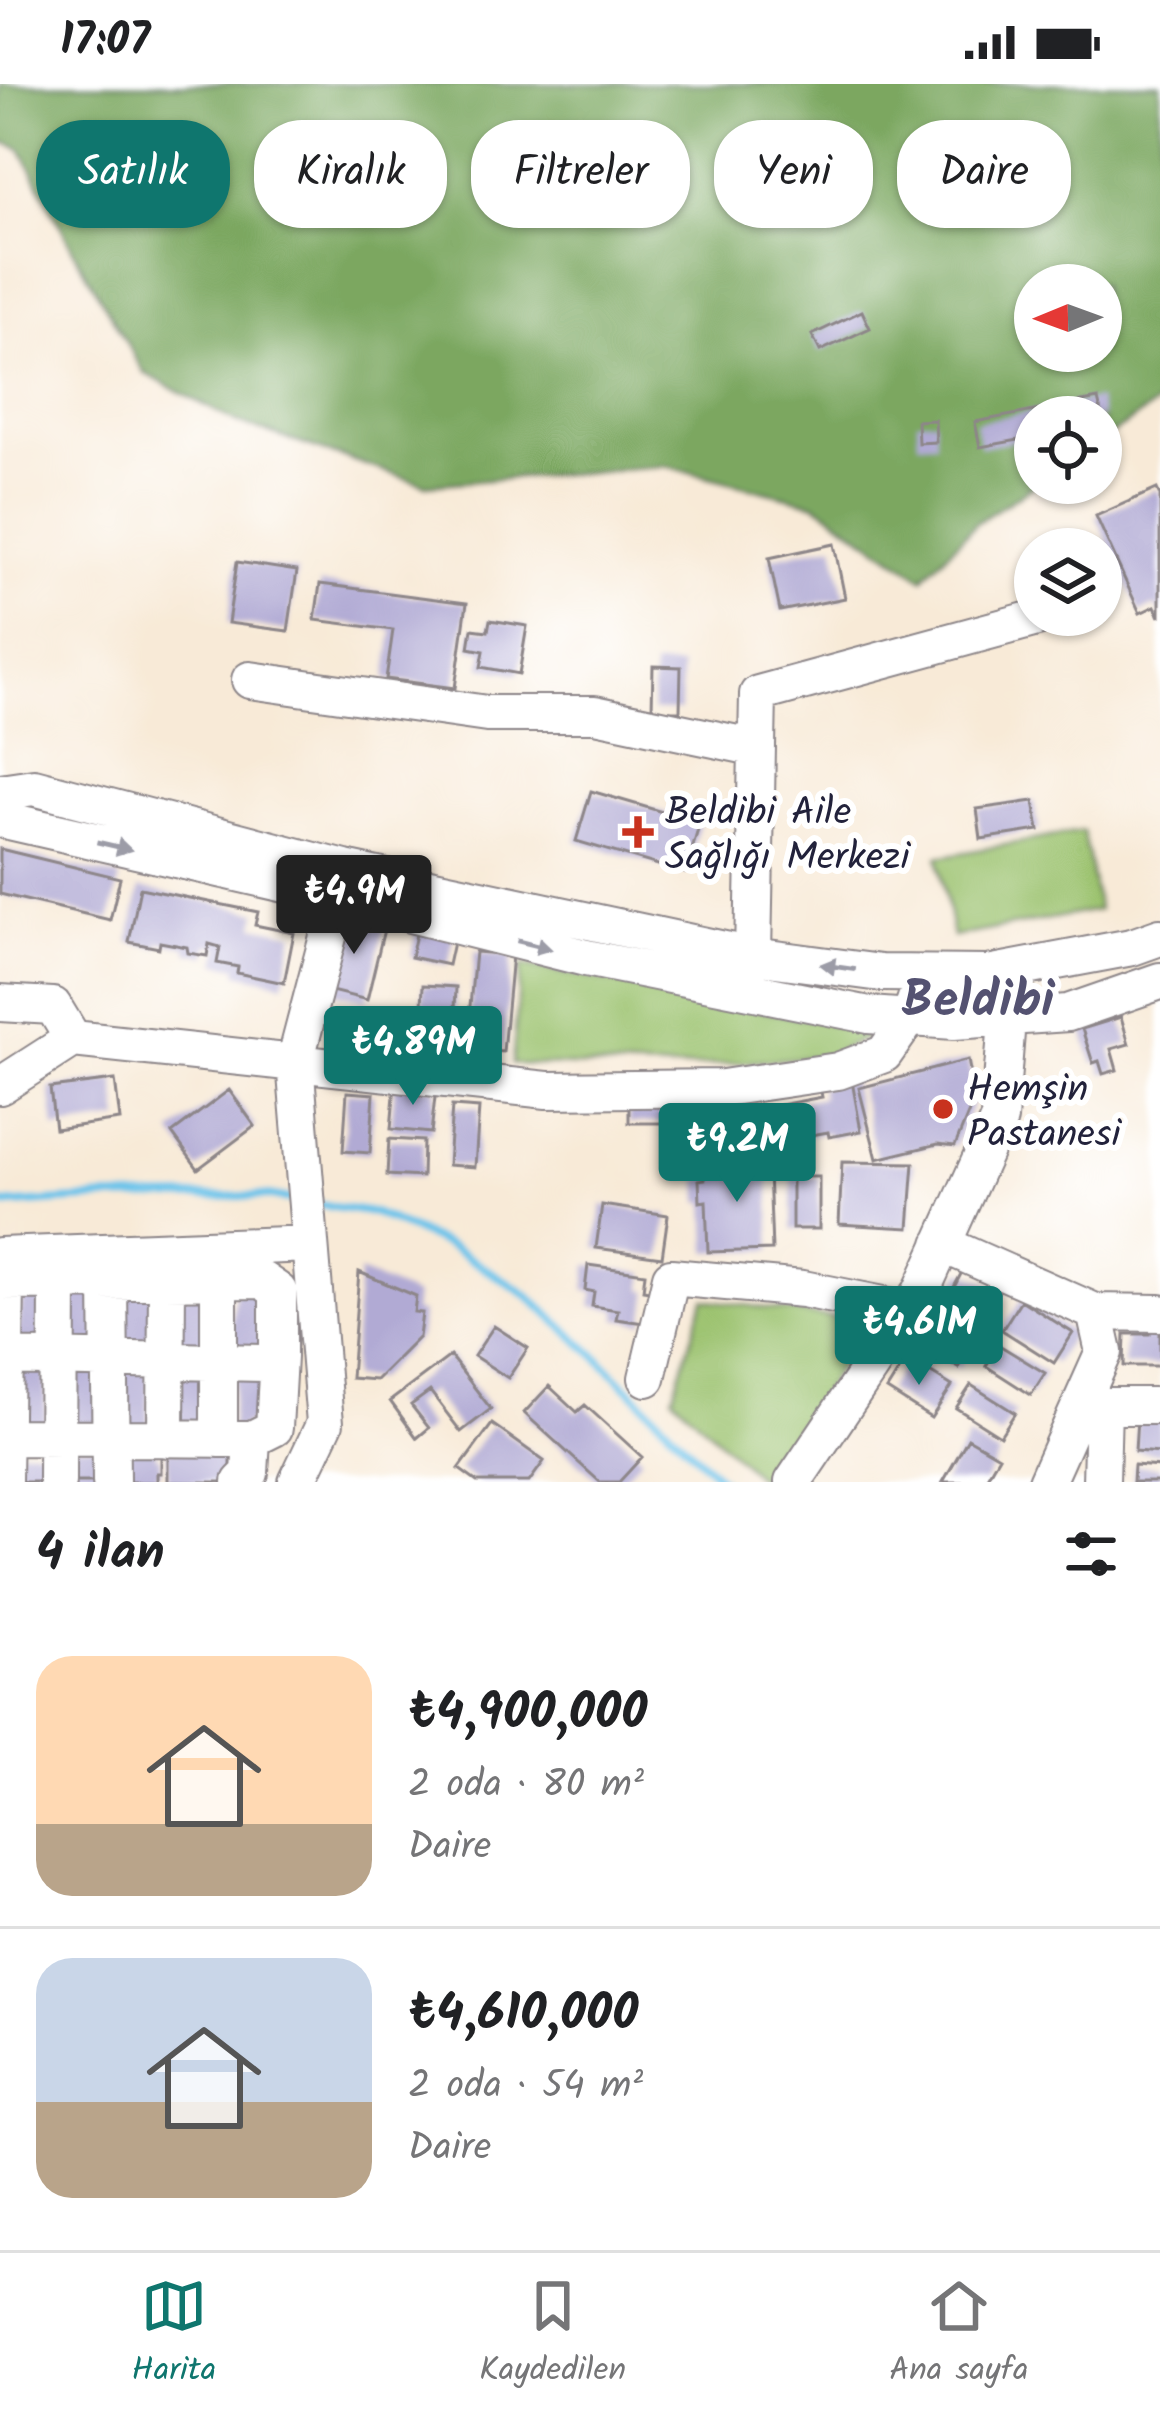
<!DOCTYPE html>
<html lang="tr">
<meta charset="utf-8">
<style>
:root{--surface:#fff;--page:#f2f2f2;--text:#202124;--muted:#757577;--line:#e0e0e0;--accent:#0f766e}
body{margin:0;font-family:Kalam,sans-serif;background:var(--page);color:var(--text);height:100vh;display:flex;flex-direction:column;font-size:45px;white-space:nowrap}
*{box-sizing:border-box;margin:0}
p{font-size:39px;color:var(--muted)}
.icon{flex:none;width:66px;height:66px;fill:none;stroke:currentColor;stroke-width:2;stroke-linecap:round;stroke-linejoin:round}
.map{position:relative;height:1398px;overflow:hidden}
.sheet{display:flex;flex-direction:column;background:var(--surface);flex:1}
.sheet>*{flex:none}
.guide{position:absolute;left:36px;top:36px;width:1089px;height:108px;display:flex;gap:24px}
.needle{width:78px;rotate:269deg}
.buttons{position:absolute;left:1014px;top:180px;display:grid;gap:24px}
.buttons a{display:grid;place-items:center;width:108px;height:108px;border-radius:50%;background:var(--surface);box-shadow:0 3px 9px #0004;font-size:60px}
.price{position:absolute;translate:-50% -102px;padding:0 27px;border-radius:12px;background:var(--accent);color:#fff;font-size:39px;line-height:78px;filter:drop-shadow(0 3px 6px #0008)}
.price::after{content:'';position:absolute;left:50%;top:72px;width:36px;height:27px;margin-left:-18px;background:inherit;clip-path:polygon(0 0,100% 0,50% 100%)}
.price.selected{background:#222;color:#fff}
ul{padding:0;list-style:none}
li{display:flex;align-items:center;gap:36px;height:300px;padding:0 36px}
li+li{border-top:3px solid var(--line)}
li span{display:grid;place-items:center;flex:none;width:336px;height:240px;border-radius:36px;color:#555}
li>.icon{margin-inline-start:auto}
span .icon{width:144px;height:144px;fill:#fffc;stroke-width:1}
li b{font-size:51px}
h2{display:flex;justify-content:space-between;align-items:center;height:144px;padding:0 36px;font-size:51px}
.tag{padding:0 42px;border-radius:48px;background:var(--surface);box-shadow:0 3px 9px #0004;font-size:42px;line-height:108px}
.tag.selected{background:var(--accent);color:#fff}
.status{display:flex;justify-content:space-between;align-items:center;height:84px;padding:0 60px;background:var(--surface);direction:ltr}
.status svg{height:33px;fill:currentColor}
.menu{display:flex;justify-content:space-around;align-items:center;height:168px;border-top:3px solid var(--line);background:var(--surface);font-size:33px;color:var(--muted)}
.menu a{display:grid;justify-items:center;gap:6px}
.menu .selected{color:var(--accent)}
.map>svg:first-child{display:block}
.green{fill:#9ac16c;stroke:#5e7254;stroke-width:3}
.forest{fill:#7ba760;stroke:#4e644e;stroke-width:3;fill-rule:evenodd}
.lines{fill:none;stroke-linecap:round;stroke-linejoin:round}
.stream{stroke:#6dc4ea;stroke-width:8}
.building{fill:#b1aad4}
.minor-casing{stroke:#8d8689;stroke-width:40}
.minor{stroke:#fff;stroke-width:36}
.oneway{fill:#9c9ca7}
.poi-dot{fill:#c8321e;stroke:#fff;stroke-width:4.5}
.labels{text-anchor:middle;stroke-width:12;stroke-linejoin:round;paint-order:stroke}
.poi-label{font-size:39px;fill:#22223b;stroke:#fff;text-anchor:start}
.district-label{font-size:51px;font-weight:bold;fill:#545271;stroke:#fff}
</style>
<div class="status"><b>17:07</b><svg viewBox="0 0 49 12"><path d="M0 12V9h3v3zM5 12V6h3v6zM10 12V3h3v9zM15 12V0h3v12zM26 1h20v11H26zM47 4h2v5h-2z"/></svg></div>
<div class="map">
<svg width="1160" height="1398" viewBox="0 0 1160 1398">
<rect width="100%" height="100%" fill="#fff"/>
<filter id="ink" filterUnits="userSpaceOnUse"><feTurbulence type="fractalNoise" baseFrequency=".00833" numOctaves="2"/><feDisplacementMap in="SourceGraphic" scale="24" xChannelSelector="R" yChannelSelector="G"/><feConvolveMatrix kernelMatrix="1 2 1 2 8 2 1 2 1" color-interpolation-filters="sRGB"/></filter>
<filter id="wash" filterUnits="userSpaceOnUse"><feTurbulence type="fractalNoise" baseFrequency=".004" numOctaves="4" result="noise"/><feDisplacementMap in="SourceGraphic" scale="48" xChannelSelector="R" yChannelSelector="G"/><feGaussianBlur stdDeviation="2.7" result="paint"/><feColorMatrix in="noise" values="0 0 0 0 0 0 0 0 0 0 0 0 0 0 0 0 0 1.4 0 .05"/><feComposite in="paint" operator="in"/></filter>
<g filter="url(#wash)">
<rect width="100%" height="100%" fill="#f8ead7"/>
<!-- green -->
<path class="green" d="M 1083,747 L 1098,826 L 953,853 L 938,773 Z
M 521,881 L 876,948 L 831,971 L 671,985 L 512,980 Z
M 704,1215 L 868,1239 L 763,1398 L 673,1312 Z"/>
<!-- forest -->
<path class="forest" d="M 0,0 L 1160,0 L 1160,318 L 1101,357 L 1101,333 L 1035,333 L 1037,399 L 976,439 L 923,494 L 816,420 L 666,382 L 426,401 L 236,338 L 144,289 L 73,166 L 21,65 L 0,57 ZM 1035,201 L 1101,201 L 1101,267 L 1035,267 Z"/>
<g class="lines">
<!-- stream -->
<path class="stream" d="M 0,1121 L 107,1114 L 268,1112 L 298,1117
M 319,1121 L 374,1129 L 453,1164 L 527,1211 L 597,1273 L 723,1398"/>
</g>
<g id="blocks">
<!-- building -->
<path class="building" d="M 862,227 L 870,244 L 820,267 L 812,251 Z
M 1098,315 L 1102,333 L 1035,333 L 1035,353 L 980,363 L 975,338 Z
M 935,336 L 936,358 L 918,359 L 917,337 Z
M 1157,405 L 1160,412 L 1160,533 L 1155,522 L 1140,529 L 1096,432 Z
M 834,460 L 845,514 L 780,527 L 769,474 Z
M 237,478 L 297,487 L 288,547 L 228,539 Z
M 320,500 L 467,519 L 455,604 L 386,595 L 393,546 L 315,536 Z
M 490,536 L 527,542 L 519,590 L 481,583 L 484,567 L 469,564 L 472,545 L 488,547 Z
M 653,582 L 681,583 L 680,627 L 652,627 Z
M 591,707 L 700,739 L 685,789 L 576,757 Z
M 1034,717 L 1039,746 L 981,755 L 977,725 Z
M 0,765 L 120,794 L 110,836 L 0,810 Z
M 140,804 L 258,828 L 255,841 L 294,849 L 284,899 L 237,889 L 238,883 L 217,879 L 220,863 L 209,860 L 207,872 L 188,869 L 187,863 L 160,858 L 159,864 L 129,858 Z
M 341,830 L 385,841 L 367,916 L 323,905 Z
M 418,841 L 455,849 L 448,881 L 411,873 Z
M 475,868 L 512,871 L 503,968 L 466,965 Z
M 423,901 L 456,903 L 454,947 L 421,945 Z
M 1121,933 L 1129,960 L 1111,965 L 1117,986 L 1103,990 L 1099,977 L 1093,979 L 1082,945 Z
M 968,976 L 975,1013 L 955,1062 L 938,1060 L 877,1075 L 859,1004 Z
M 115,996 L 120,1036 L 55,1045 L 50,1004 Z
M 852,997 L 861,1047 L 829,1053 L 828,1048 L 784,1056 L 780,1021 L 822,1013 L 820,1003 Z
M 395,1000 L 436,1004 L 431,1049 L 391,1045 Z
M 229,1006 L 255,1042 L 198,1085 L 172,1049 Z
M 347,1008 L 374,1010 L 370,1069 L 343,1067 Z
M 629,1021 L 714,1023 L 713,1065 L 672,1065 L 672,1039 L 629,1039 Z
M 452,1022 L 479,1024 L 475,1083 L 448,1081 Z
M 389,1055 L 423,1057 L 422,1093 L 387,1091 Z
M 761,1074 L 761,1086 L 769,1086 L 772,1166 L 708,1168 L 706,1117 L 700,1118 L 699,1096 L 705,1095 L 704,1076 Z
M 842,1078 L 914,1079 L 909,1144 L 839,1140 Z
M 792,1093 L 819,1093 L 819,1145 L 792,1145 Z
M 602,1121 L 668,1131 L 662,1173 L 596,1164 Z
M 588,1181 L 645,1189 L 643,1206 L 649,1207 L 644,1239 L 616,1235 L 618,1226 L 592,1222 L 594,1208 L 585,1206 Z
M 963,1186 L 1000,1205 L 959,1284 L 922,1264 Z
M 359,1188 L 416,1212 L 414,1228 L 422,1229 L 419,1253 L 376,1296 L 351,1294 Z
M 208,1201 L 208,1265 L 175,1265 L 181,1214 Z
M 49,1202 L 54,1253 L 16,1265 L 22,1215 Z
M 235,1203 L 261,1203 L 261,1266 L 229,1266 Z
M 71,1205 L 98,1205 L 103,1256 L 66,1269 Z
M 125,1208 L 152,1208 L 157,1258 L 120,1271 Z
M 1021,1216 L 1073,1249 L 1054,1279 L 1002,1246 Z
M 494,1242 L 528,1264 L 508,1294 L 474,1272 Z
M 1151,1242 L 1160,1243 L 1160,1282 L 1124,1282 L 1125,1250 L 1150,1250 Z
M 999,1261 L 1045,1289 L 1031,1311 L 986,1282 Z
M 450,1272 L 491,1325 L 461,1348 L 430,1307 L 411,1321 L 429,1344 L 417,1354 L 390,1317 Z
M 907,1274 L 952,1302 L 931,1334 L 887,1306 Z
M 101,1277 L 100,1341 L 68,1341 L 74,1290 Z
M 18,1281 L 46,1281 L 45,1345 L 13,1345 Z
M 122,1284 L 149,1284 L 148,1348 L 117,1347 Z
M 182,1284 L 209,1284 L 214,1335 L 176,1347 Z
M 235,1286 L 262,1286 L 267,1326 L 230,1350 Z
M 971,1301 L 1015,1329 L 1000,1352 L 956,1324 Z
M 549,1302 L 577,1328 L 585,1321 L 642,1373 L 619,1398 L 600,1398 L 524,1329 Z
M 1137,1334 L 1160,1335 L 1160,1369 L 1135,1367 Z
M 492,1340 L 544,1377 L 529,1398 L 477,1398 L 459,1385 Z
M 968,1354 L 999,1372 L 984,1398 L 943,1398 Z
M 156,1359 L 156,1372 L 161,1372 L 161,1389 L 157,1389 L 157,1398 L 127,1398 L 119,1373 L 129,1372 L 129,1360 Z
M 73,1362 L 100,1362 L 101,1398 L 71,1398 Z
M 45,1365 L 46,1398 L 17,1398 L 18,1366 Z
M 168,1366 L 231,1371 L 231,1398 L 168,1398 Z
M 1134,1381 L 1160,1383 L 1160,1398 L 1133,1398 Z"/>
</g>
</g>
<g filter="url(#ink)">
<use href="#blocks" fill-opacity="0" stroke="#8d8689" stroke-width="3"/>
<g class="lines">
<!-- minor casing -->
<g class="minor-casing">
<path id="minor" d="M 250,596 L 487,630 L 595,630 L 757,664
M 0,708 L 34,703 L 345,785 L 753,872 L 881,889 L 988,890 L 1132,863 L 1160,853
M 0,735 L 338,812 L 586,874 L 869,931 L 954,937 L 1068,929 L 1160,897
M 753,872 L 758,610 L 1048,531
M 0,919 L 53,922 L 73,955
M 0,1002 L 73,955 L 547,1006 L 723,1004 L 838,987 L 884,970 L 910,933 L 916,915
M 942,1160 L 1095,1228 L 1160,1229
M 0,1172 L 310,1160
M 219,1196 L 219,1355
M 109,1197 L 111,1398
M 0,1198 L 262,1196 L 278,1207 L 278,1273 L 263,1279 L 0,1273
M 647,1294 L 671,1193 L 803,1205 L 909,1226
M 1084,1314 L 1103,1322 L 1160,1322
M 0,1353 L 252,1355 L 274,1344 L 278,1273
M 166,1355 L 167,1197
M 3,1398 L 6,1198
M 57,1398 L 58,1198
M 241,1398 L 250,1389 L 252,1355
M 297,1398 L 325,1339 L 295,978 L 344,792
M 793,1398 L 921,1208 L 999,1035 L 1009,912
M 1046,1398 L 1104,1268 L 1095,1228
M 1101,1398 L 1103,1322"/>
</g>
<!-- minor -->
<use href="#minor" class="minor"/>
</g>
<!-- one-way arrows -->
<defs><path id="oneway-solid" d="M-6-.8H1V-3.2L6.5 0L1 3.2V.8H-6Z" transform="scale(3)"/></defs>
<g class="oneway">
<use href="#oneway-solid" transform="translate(114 762) rotate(13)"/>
<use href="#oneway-solid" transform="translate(534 861) rotate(14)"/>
<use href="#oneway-solid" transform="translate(838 883) rotate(-172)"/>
</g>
</g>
<!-- markers -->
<g class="poi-dot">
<path d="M632 730h12v12h12v12h-12v12h-12v-12h-12v-12h12z"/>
<circle cx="943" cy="1025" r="12"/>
</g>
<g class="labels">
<!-- poi labels -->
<g class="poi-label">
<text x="665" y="740">Beldibi Aile<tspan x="665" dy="45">Sağlığı Merkezi</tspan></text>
<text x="967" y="1017">Hemşin<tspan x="967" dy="45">Pastanesi</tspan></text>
</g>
<!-- district labels -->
<g class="district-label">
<text x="978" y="932">Beldibi</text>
</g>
</g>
</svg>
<div class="buttons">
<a><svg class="needle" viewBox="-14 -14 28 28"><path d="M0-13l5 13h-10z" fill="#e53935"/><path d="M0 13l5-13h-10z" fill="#757577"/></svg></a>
<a><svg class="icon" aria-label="locate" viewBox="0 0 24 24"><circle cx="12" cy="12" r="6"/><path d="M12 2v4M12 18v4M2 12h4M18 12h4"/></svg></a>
<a><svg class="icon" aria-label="layers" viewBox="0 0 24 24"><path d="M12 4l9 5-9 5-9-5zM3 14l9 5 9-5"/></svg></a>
</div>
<b class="price selected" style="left:354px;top:873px">₺4.9M</b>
<b class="price" style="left:413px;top:1024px">₺4.89M</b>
<b class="price" style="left:737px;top:1121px">₺9.2M</b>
<b class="price" style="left:919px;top:1304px">₺4.61M</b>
<div class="guide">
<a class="tag selected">Satılık</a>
<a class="tag">Kiralık</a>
<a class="tag">Filtreler</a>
<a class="tag">Yeni</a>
<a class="tag">Daire</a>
</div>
</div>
<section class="sheet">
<h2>4 ilan<svg class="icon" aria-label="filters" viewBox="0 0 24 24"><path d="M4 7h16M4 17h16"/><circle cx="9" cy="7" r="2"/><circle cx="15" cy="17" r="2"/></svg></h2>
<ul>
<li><span style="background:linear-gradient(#ffd9b3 70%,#b9a48a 0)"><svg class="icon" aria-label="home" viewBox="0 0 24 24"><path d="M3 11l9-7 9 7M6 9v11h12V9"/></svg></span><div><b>₺4,900,000</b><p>2 oda · 80 m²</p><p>Daire</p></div></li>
<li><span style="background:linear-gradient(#c9d6e8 60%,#b9a48a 0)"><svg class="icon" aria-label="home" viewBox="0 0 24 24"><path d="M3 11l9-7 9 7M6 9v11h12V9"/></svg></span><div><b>₺4,610,000</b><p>2 oda · 54 m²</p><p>Daire</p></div></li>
</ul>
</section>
<nav class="menu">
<a class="selected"><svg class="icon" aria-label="map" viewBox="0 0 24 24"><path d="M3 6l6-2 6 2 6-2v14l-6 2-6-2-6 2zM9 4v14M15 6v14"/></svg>Harita</a>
<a><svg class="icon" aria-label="saved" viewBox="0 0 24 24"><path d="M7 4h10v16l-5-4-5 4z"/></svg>Kaydedilen</a>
<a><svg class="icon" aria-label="home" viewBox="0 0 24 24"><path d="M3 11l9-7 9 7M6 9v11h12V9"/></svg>Ana sayfa</a>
</nav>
